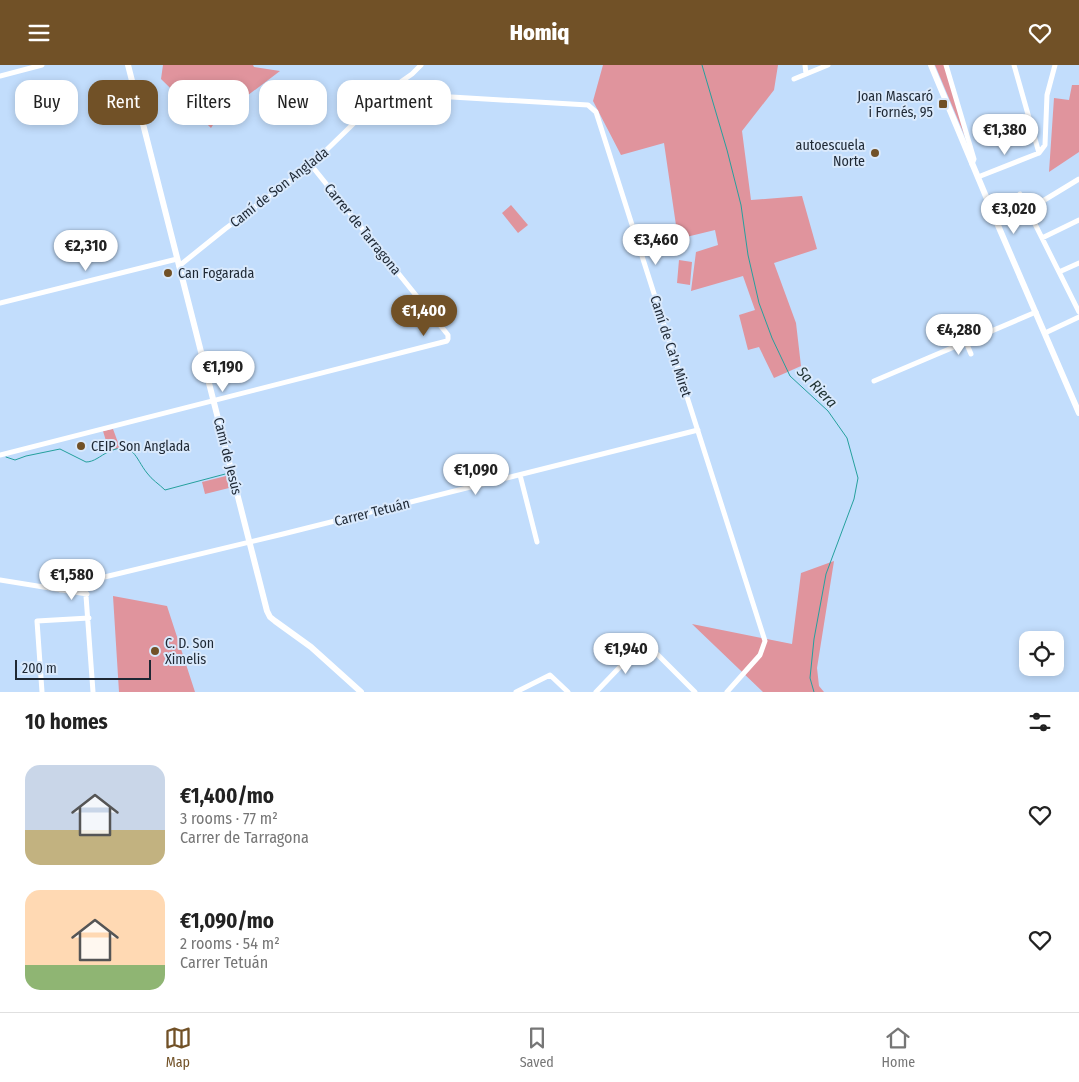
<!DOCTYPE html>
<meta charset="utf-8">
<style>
:root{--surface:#fff;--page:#f6f6f6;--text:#222;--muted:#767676;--line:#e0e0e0;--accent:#715127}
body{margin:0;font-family:"Fira Sans Condensed",sans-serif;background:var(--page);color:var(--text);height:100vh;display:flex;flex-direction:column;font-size:19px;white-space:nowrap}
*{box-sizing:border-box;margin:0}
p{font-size:16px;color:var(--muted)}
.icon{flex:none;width:28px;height:28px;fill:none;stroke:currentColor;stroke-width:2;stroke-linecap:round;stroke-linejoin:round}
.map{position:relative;height:627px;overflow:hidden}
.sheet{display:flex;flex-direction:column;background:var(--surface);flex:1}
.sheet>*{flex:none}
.banner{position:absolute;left:15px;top:15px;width:500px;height:45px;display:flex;gap:10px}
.fabs{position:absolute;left:1019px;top:566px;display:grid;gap:10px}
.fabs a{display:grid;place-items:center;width:45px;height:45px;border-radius:10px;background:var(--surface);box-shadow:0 2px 8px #0003;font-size:25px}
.scale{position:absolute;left:15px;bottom:12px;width:136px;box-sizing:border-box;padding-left:5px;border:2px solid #1e2834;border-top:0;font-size:14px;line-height:18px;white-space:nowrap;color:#1e2834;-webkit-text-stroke:4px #d9e9fc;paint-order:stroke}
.price{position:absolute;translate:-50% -42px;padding:0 11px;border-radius:18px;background:#fff;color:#222;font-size:16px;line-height:32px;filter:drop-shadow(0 1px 2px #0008)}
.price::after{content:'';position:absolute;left:50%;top:30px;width:15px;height:11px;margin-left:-8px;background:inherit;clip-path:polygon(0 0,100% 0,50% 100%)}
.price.selected{background:var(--accent);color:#fff}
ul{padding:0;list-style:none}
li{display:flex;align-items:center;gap:15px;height:125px;padding:0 25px}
li span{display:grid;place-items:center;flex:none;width:140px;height:100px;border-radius:15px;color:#555}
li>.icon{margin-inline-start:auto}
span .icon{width:60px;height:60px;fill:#fffc;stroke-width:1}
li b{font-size:21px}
h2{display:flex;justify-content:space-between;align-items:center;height:60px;padding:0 25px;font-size:21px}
.pill{padding:0 18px;border-radius:15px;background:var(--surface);box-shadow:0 2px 8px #0003;font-size:18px;line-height:45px}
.pill.selected{background:var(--accent);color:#fff}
header{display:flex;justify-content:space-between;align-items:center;height:65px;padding:0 25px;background:var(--accent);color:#fff;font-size:22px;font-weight:800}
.tab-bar{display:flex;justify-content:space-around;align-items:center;height:70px;border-top:1px solid var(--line);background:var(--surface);font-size:14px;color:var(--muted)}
.tab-bar a{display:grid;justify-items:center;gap:2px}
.tab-bar .selected{color:var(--accent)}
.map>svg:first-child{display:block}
.green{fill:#e0949d}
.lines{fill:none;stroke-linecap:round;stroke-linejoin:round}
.stream{stroke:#25a09d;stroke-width:1}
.minor{stroke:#fff;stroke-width:5}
.tertiary{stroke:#fff;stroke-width:6}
.poi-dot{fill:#715127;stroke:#d9e9fc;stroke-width:2}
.labels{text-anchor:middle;stroke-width:4;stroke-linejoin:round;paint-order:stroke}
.poi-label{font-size:14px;fill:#1e2834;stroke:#d9e9fc;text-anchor:start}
.street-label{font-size:14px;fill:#1e2834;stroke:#d9e9fc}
.water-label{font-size:15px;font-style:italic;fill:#1d3130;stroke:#d9e9fc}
</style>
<header><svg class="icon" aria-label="menu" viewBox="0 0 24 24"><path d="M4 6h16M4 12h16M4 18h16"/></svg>Homiq<svg class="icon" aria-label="heart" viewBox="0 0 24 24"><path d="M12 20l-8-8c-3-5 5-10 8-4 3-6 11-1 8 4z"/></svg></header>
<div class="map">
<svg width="1079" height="627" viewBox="0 0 1079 627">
<rect width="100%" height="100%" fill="#c2ddfc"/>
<!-- green -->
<path class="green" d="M 163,0 L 253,0 L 254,2 L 280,6 L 231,43 L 220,49 L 211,63 L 161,14 Z
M 603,0 L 778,0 L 774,25 L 742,66 L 751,135 L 802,131 L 817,184 L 774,198 L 796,258 L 801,301 L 774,313 L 759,282 L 748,285 L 739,250 L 755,245 L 743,211 L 691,226 L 696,187 L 718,180 L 715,165 L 678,174 L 664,78 L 621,90 L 593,36 Z
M 935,0 L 945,0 L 969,81 Z
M 1072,20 L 1079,20 L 1079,87 L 1049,107 L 1054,33 L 1069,35 Z
M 511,140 L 528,160 L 518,168 L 502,148 Z
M 679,195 L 692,197 L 690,220 L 677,218 Z
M 113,364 L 120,383 L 109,386 L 103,366 Z
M 226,411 L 229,423 L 205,429 L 202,417 Z
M 834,496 L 817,603 L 819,621 L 824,627 L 763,627 L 692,559 L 792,579 L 801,508 Z
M 113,531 L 167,541 L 195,627 L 119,627 Z"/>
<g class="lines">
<!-- stream -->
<path class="stream" d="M 702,0 L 727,85 L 741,140 L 748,190 L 759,238 L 772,273 L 790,311 L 828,346 L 847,373 L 858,413 L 854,434 L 826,509 L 814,574 L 810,613 L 814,627
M 6,392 L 15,395 L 26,391 L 60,384 L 86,397 C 94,397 100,391 108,387 C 134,375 135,393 147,408 C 152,415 159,419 165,425 L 229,408"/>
<!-- minor -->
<path class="minor" d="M 805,0 L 806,9
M 946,0 L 974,94 L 972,99
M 1014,0 L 1039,88
M 0,11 L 42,0
M 794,14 L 828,0
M 385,28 L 588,40 L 596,47 L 765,576 L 760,590 L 727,627
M 1039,88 L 1045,80 L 1047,30 L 1055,0
M 978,112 L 1039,88
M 1020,129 L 1079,247
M 1028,145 L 1079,114
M 1042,173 L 1079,155
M 179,201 L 225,164 L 311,100 L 385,28 L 392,23 L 412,9 L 421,0
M 1059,207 L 1079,198
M 0,238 L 177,194
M 960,263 L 971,289
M 1045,268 L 1079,252
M 874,316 L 1036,247
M 0,390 L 447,276 L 448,274 L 448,270 L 311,100
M 520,410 L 537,477
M 0,515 L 87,529
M 85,517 L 93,627
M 60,525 L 92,515 L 283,469 L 698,365
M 42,627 L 37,556 L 89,553
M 516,627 L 550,610 L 568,627
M 596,627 L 639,582 L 643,579 L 648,580 L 695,627"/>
<!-- tertiary -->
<path class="tertiary" d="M 128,0 L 267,546 L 270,552 L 275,556 L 311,582 L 361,627
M 931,0 L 1000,165 L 1079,348"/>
</g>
<!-- markers -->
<g class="poi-dot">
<rect x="938" y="34" width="10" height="10" rx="2.5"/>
<circle cx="875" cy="88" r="5"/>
<circle cx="168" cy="208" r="5"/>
<circle cx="81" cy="381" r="5"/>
<circle cx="155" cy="586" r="5"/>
</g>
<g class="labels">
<!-- poi labels -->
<g class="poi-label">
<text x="933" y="36" text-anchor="end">Joan Mascaró<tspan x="933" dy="16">i Fornés, 95</tspan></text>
<text x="865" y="85" text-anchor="end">autoescuela<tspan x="865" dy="16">Norte</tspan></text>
<text x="178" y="213">Can Fogarada</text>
<text x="91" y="386">CEIP Son Anglada</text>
<text x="165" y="583">C. D. Son<tspan x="165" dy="16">Ximelis</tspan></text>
</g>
<!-- street labels -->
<g class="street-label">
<text transform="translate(279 122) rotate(-38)" y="5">Camí de Son Anglada</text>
<text transform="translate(363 164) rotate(51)" y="5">Carrer de Tarragona</text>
<text transform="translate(671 281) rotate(72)" y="5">Camí de Ca'n Miret</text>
<text transform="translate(228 391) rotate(76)" y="5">Camí de Jesús</text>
<text transform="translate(372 447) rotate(-14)" y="5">Carrer Tetuán</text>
</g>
<!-- water labels -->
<g class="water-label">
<text transform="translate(817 322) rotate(46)" y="5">Sa Riera</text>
</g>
</g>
</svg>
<div class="fabs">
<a><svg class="icon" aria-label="locate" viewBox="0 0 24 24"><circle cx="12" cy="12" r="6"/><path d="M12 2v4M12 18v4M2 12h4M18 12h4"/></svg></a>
</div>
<div class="scale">200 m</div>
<b class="price" style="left:1005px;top:91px">€1,380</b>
<b class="price" style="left:1014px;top:170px">€3,020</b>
<b class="price" style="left:656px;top:201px">€3,460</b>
<b class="price" style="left:86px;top:207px">€2,310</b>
<b class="price selected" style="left:424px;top:272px">€1,400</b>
<b class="price" style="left:959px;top:291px">€4,280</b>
<b class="price" style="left:223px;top:328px">€1,190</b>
<b class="price" style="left:476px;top:431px">€1,090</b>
<b class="price" style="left:72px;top:536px">€1,580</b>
<b class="price" style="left:626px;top:610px">€1,940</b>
<div class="banner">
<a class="pill">Buy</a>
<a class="pill selected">Rent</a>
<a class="pill">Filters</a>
<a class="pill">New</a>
<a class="pill">Apartment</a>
</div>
</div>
<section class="sheet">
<h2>10 homes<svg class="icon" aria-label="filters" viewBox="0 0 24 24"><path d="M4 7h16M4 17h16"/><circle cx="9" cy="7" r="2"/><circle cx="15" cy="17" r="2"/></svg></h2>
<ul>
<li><span style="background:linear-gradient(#c9d6e8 65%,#c2b280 0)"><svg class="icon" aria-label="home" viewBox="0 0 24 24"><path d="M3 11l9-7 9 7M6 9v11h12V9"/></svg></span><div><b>€1,400/mo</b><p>3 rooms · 77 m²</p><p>Carrer de Tarragona</p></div><svg class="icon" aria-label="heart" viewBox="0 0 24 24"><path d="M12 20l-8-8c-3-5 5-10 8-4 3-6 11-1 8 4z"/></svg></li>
<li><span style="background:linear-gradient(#ffd9b3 75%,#8fb573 0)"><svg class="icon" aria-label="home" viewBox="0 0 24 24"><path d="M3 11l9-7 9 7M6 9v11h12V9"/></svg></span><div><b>€1,090/mo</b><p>2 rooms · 54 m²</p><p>Carrer Tetuán</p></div><svg class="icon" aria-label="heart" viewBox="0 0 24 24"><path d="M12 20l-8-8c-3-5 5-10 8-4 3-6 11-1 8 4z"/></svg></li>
</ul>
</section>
<nav class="tab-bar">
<a class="selected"><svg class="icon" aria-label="map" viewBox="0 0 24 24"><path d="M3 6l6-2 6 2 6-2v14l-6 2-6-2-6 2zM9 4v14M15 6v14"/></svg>Map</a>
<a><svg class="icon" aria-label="saved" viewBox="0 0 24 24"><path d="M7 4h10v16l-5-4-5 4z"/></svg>Saved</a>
<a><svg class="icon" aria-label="home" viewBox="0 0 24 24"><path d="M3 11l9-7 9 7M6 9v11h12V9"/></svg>Home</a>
</nav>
